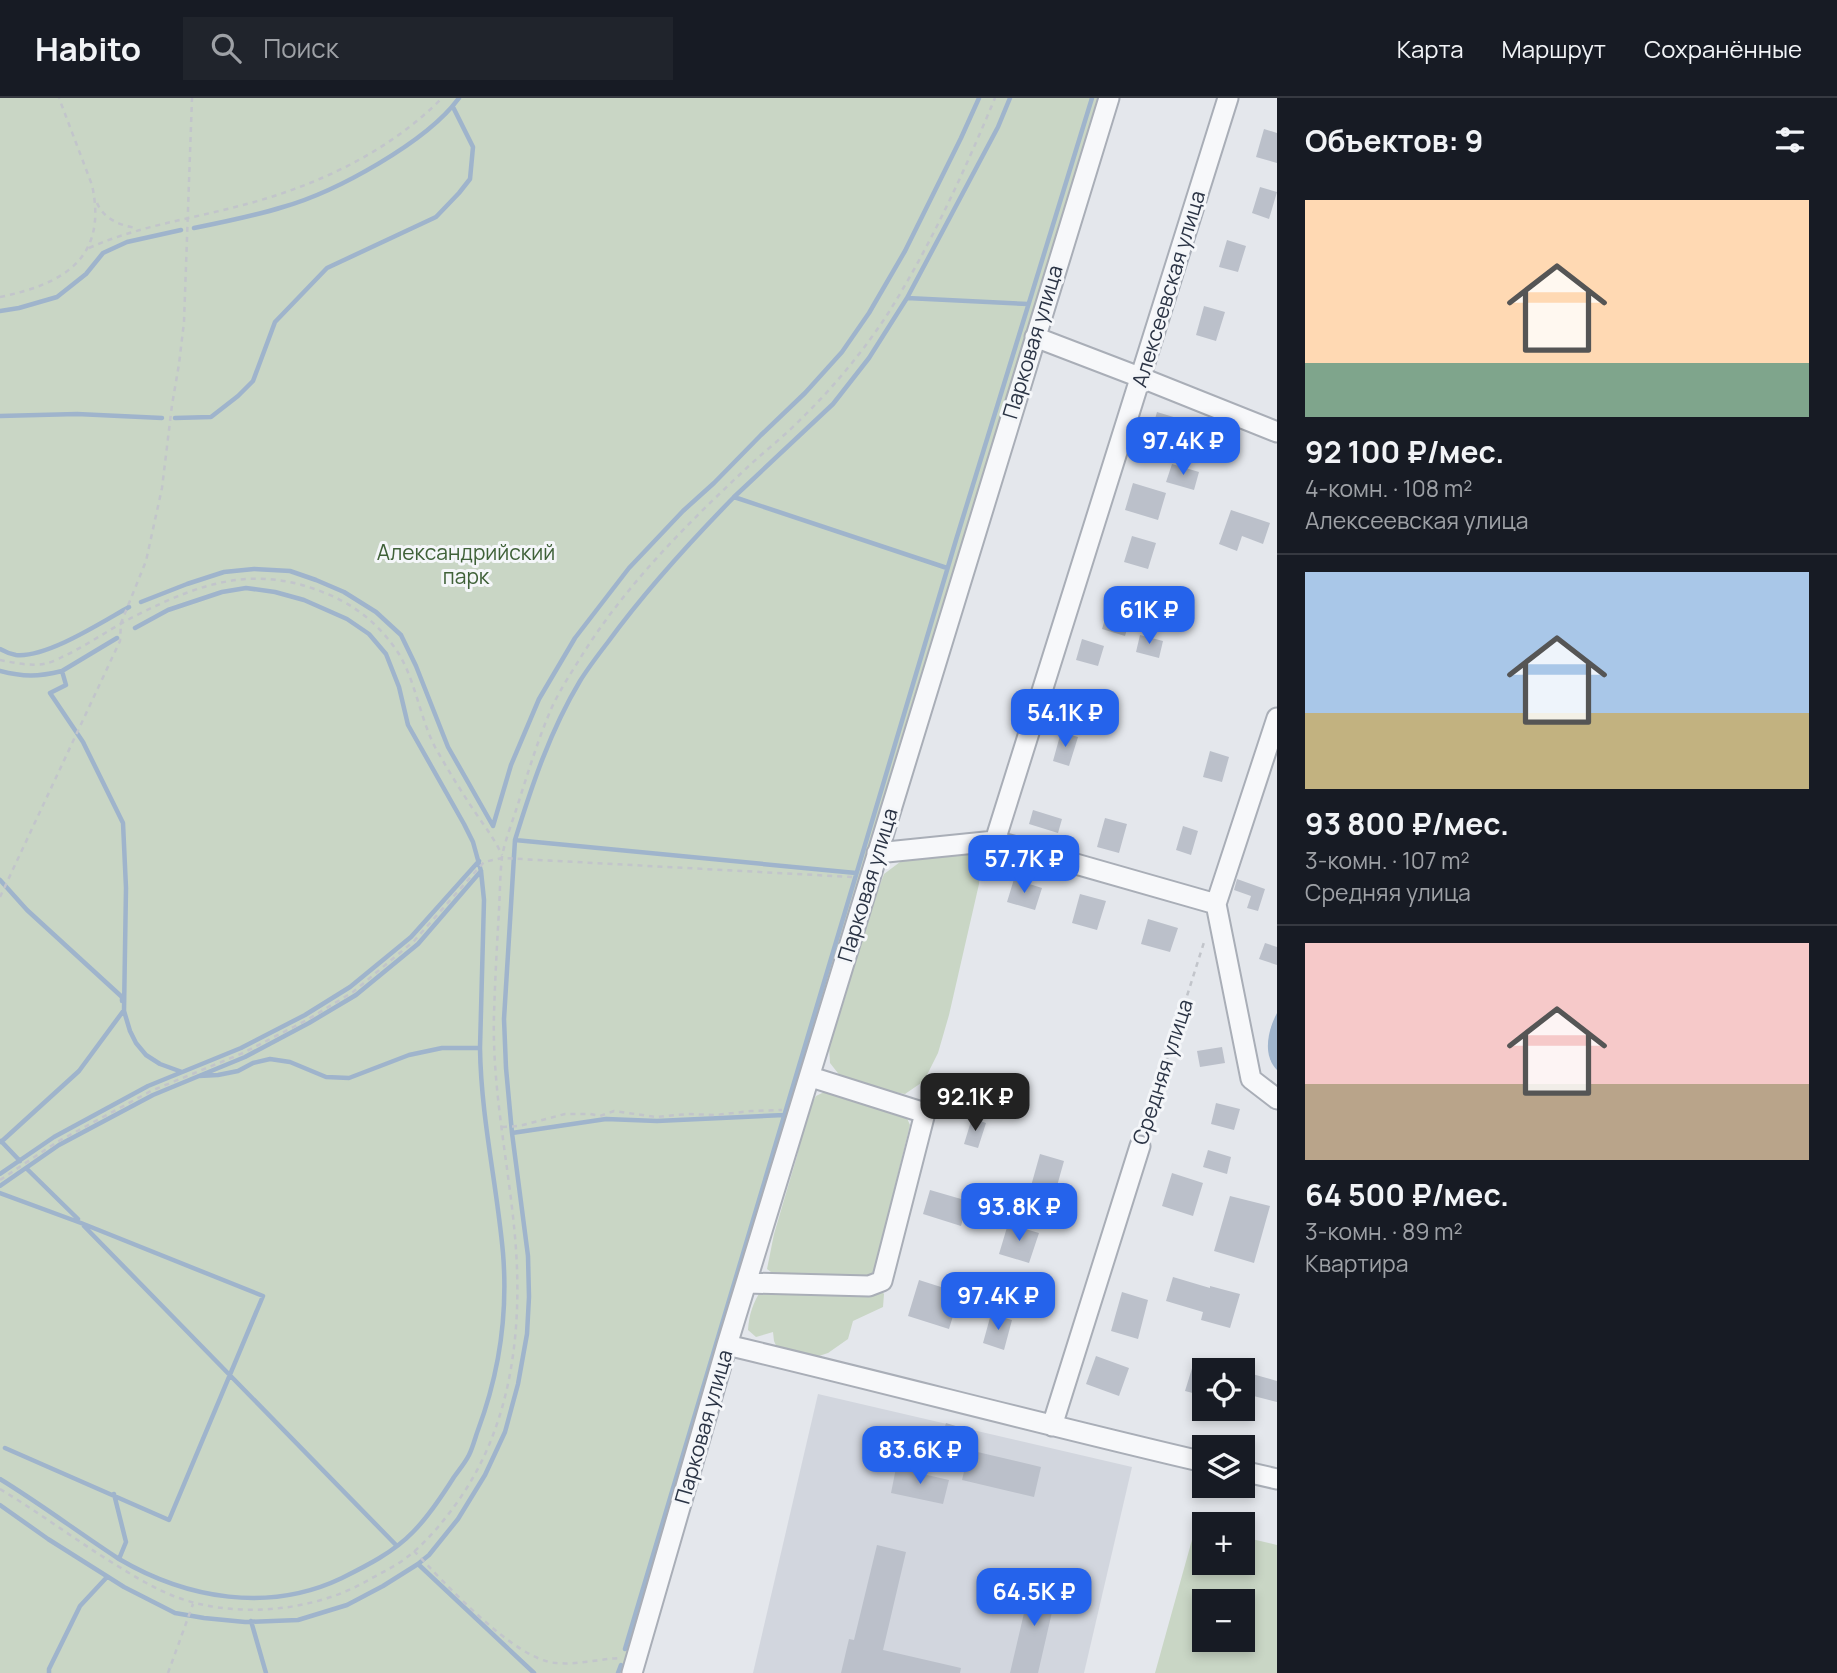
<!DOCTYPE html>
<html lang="ru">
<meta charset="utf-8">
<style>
:root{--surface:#171b24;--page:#20242c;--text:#f1f3f6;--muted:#9ea1a6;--line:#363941;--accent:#2563eb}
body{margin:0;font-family:Manrope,sans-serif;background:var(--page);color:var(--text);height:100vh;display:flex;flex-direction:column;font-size:26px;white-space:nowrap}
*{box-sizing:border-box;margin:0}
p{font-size:23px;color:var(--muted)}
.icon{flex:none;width:38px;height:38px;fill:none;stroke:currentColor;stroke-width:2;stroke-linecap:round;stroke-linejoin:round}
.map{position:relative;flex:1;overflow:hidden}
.side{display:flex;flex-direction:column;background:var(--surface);width:560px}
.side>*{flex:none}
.tools{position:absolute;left:1192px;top:1260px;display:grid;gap:14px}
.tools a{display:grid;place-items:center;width:63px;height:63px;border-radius:0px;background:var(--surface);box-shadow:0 4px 10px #0003;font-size:35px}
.price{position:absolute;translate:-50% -60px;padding:0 16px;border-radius:14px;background:var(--accent);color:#fff;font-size:23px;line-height:46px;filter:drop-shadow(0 2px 4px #0008)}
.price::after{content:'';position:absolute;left:50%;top:42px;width:21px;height:16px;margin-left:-10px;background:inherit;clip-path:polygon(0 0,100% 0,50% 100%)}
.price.selected{background:#222;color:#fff}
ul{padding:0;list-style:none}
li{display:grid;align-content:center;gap:14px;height:371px;padding:0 28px}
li+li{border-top:2px solid var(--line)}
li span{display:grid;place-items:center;height:217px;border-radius:0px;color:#555}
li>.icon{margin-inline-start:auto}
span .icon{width:126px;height:126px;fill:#fffc;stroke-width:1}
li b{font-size:30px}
h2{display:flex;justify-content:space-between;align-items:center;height:84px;padding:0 28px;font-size:30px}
header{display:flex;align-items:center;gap:42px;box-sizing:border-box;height:98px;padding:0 35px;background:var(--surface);border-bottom:2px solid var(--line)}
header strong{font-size:33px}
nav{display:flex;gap:38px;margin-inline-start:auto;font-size:24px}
.search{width:490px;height:63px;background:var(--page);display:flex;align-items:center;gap:18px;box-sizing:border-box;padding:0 24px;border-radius:0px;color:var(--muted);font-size:26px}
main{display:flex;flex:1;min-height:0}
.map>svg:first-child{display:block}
.built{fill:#d2d6de}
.green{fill:#c9d6c5;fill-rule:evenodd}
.water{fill:#9fb4cc}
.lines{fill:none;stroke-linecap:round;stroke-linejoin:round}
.stream{stroke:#9fb4cc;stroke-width:4.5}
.building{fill:#bbc0ca}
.minor-casing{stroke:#a9aeb7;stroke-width:23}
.path{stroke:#c2c5cb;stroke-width:2.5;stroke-dasharray:5 5;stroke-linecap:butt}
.minor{stroke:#f7f8fa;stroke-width:19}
.labels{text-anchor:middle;stroke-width:6;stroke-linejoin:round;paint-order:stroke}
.street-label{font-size:21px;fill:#2b3445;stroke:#f4f6f9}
.park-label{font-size:21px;fill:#3f6138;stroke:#f4f6f9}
</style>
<header>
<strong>Habito</strong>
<div class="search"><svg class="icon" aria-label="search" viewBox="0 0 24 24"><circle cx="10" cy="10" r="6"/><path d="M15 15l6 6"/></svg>Поиск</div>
<nav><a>Карта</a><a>Маршрут</a><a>Сохранённые</a></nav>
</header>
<main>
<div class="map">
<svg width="1277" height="1575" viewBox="0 0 1277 1575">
<rect width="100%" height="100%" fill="#e4e7ec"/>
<!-- built -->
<path class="built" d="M 818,1296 L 1132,1369 L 1084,1575 L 753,1575 Z"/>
<!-- green -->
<path class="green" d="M 0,0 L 1099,0 L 914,599 L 627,1575 L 0,1575 Z
M 952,754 L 974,757 L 980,769 L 979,786 L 949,917 L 938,955 L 924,983 L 905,996 L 877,991 L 841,979 L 830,965 L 829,948 L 844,903 L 867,821 L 884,776 L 900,764 L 920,757 Z
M 826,993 L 906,1018 L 910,1027 L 889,1112 L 878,1169 L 869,1178 L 833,1179 L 775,1177 L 767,1171 L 774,1136 L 797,1058 L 806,1016 L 816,998 Z
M 762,1191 L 880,1191 L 884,1196 L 883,1209 L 853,1223 L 848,1241 L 828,1255 L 807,1262 L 779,1254 L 774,1243 L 773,1234 L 756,1239 L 748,1232 C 749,1217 753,1204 762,1191 Z
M 1195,1431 L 1204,1431 L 1204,1465 L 1242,1465 L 1243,1439 L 1277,1447 L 1277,1575 L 1155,1575 ZM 1204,1503 L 1242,1503 L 1242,1542 L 1204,1542 Z"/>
<!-- water -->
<path class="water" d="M 1277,915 L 1277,972 C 1262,957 1268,932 1277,915 Z"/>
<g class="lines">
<!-- stream -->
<path class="stream" d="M 1010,0 L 998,29 L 907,200 L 1028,206
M 194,130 C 224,124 254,118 283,109 C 336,94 427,44 459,0
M 907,200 L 869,260 L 833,306 L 734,399 L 947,470
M 0,213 L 19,210 L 57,199 L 86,176 L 103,155 L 127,144 L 181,132
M 0,318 L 77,316 L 162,320
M 175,320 L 211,319 L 238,298 L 253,283 L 275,224 L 327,170 L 436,119 L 459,95 L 470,81 L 473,49 L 453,9
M 734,399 C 689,445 646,492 608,544 C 598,557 588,570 580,583 C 550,633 532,687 515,742 L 856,775
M 141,504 L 187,486 L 224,474 L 254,471 L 290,473 L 316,482 L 344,494 L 376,514 L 401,537 L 416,568 L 448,649 L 493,728 L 511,667 L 539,601 L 575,540 L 629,470 L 683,413 L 714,385 L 761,337 L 805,295 L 842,254 L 869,215 L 905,153 L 961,40 L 979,0
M 135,530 L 168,512 L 222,494 L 246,490 L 275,494 L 304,502 L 347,521 L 369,536 L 386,556 L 399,589 L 408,627 L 464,726 L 473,744 L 481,773 L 484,802 L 480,950 L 442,950 L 409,957 L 349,980 L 326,979 L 290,964 L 270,961 L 253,965 L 238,973 L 218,977 L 199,978
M 117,540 L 62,573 L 66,587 L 50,595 L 83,644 L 123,725 L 126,790 L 124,913 L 130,933 L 136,945 L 146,957 L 160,966 L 182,974
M 0,551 C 5,554 10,556 16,557 C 47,560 102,524 129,509
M 0,573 C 23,579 38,579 62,573
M 0,782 L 27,812 L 122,899 L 122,903
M 512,1035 L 506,970 L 504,921 L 515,742
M 1,1043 L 20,1063
M 1,1044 L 79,973 L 124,912
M 26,1070 L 78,1121
M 0,1076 L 54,1039 L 148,988 L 241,950 L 305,917 L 350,889 L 411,839 L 479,763
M 0,1088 L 59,1047 L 153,997 L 245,959 L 309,925 L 356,897 L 418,846 L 481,773
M 0,1095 L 81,1125 L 263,1198 L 169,1422 L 5,1350
M 84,1128 L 396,1447
M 0,1381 C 41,1406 79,1435 119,1461
M 114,1396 L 126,1444 L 119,1461 C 187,1501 269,1515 342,1480 C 366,1468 394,1454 413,1434 C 429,1418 442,1398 454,1379 C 459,1372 465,1365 469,1357 C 473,1349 475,1340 478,1332 C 499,1276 508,1216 503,1155 C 497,1087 481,1020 480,950
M 0,1407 L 48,1441 L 124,1489 L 175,1515 L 204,1520 L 245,1524 L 298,1522 L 347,1507 L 383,1488 L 418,1466 L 429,1457 L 458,1421 L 485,1377 L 505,1334 L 518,1286 L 527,1236 L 529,1199 L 528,1158 L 512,1035 L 606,1021 L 657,1023 L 784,1017
M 418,1466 L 534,1575
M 251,1523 L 266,1575
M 625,1551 L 956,442 L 1092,0
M 49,1575 L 49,1571 L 80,1508 L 107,1479
M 618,1575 L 621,1567"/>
</g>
<!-- building -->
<path class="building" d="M 1264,31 L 1277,35 L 1277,65 L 1256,59 Z
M 1260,89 L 1277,94 L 1269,121 L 1252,115 Z
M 1227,142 L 1246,148 L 1238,174 L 1219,169 Z
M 1204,208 L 1225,214 L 1216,243 L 1196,237 Z
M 1157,314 L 1190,324 L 1185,341 L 1152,331 Z
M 1172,366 L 1199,374 L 1194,392 L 1166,384 Z
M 1133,385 L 1166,395 L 1158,422 L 1125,412 Z
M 1231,412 L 1270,425 L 1263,446 L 1242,438 L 1237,453 L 1219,446 Z
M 1132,438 L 1156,445 L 1148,471 L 1124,464 Z
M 1111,501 L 1134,508 L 1125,538 L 1102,531 Z
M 1140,537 L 1163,543 L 1159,560 L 1136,554 Z
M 1082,541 L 1104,548 L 1098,568 L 1076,562 Z
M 1097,599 L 1115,605 L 1109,626 L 1090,621 Z
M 1061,634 L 1078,639 L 1069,668 L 1053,663 Z
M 1210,653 L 1229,659 L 1222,684 L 1203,679 Z
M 1033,712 L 1062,721 L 1058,735 L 1029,726 Z
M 1105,720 L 1127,726 L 1119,755 L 1097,749 Z
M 1183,728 L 1198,733 L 1191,757 L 1176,752 Z
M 1014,781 L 1042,790 L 1035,812 L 1007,804 Z
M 1237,781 L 1265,791 L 1258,813 L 1247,810 L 1251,798 L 1234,792 Z
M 1080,796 L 1106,803 L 1097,832 L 1072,825 Z
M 1148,821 L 1178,830 L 1170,854 L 1141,846 Z
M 1265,845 L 1277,849 L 1277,867 L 1259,861 Z
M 1222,949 L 1225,965 L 1200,969 L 1197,953 Z
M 1216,1005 L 1240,1011 L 1234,1032 L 1211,1026 Z
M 972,1020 L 986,1025 L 978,1050 L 964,1046 Z
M 1208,1052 L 1231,1059 L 1227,1076 L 1203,1069 Z
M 1040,1056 L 1064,1063 L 1055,1095 L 1031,1088 Z
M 1172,1075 L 1203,1085 L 1193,1118 L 1162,1108 Z
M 930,1092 L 968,1103 L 961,1128 L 923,1116 Z
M 1230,1098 L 1270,1108 L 1254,1165 L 1214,1153 Z
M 1008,1126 L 1039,1135 L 1029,1165 L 999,1156 Z
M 1173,1179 L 1210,1190 L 1210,1188 L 1240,1196 L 1230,1230 L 1201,1222 L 1203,1214 L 1166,1203 Z
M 919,1182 L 960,1195 L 949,1231 L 908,1218 Z
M 1122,1194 L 1148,1202 L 1138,1241 L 1111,1233 Z
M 991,1216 L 1012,1222 L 1004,1252 L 983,1245 Z
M 1096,1258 L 1129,1270 L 1119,1298 L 1086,1286 Z
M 1193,1267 L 1204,1270 L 1204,1298 L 1185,1293 Z
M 1245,1274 L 1277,1283 L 1277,1304 L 1242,1295 L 1242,1282 Z
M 946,1325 L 962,1330 L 958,1343 L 942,1338 Z
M 969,1352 L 1041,1369 L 1034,1399 L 962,1382 Z
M 896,1370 L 949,1382 L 943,1406 L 891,1395 Z
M 877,1447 L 906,1454 L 883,1552 L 961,1570 L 960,1575 L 841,1575 L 849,1541 L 854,1542 Z
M 1032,1481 L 1058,1488 L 1038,1575 L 1010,1575 Z"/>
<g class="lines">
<!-- minor casing -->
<g class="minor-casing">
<path id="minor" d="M 1035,239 L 1142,280 L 1277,334
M 1277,620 L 1216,806 L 1251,981 L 1277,1001
M 995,743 L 1228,0
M 877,755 L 995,743 L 1216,806
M 747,1185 L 869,1188 L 882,1183 L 925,1015 L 811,979
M 727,1247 C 887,1285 1045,1327 1204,1364
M 1052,1328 L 1140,1048
M 1242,1373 L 1277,1381
M 632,1575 L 727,1247 L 1109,0"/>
</g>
<!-- path -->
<path class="path" d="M 97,105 C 104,121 119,127 136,130
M 89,150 C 138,128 191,121 243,107 C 316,88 389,54 442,0
M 0,199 C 64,186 108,160 92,87 L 59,0
M 0,562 C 15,565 33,569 48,565 C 52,564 58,561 62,559 C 88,547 111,530 137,517 C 201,485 255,466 325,495 C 351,505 375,523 392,546 C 415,575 418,616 435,649 C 448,672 462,695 477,717 C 486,730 495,742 502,757
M 0,799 L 120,543 L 121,525 L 146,463 L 162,390 L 172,307 L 179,266 L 184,224 L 192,0
M 502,1029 L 519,1028 L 565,1016 L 590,1016 L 600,1018 L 614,1013 L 656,1019 L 688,1016 L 716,1017 L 751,1013 L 782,1012
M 1145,1031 L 1205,841
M 0,1082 L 57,1044 L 151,993 L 243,955 L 307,922 L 353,894 L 414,843 L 484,764 L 502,760 L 852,779
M 0,1391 C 33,1411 65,1434 97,1455 C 121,1470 145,1486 171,1497 C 230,1521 309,1515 365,1484 C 377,1477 390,1471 402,1463 C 422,1449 439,1429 453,1410 C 514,1329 524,1225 514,1128 C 507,1058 492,988 494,917 C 495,882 497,847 499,812 C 500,795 500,776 502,759 C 505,742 512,725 517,709 C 528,675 538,641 552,609 C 561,590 573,572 584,554 C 630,482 690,423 752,365 C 770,349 790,333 807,315 C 836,286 864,252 887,217 C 930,149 964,74 995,0
M 414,1453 C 444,1484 514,1562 556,1565 C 578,1567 599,1561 620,1560
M 168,1575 L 193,1506"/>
<!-- minor -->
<use href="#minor" class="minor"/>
</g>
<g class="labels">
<!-- street labels -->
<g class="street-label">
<text transform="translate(1169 191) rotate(-73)" y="7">Алексеевская улица</text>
<text transform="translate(1033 244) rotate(-73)" y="7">Парковая улица</text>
<text transform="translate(868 787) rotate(-73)" y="7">Парковая улица</text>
<text transform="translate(1163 974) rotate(-72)" y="7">Средняя улица</text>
<text transform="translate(704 1329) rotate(-74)" y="7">Парковая улица</text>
</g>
<!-- park labels -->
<g class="park-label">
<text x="466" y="462">Александрийский<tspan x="466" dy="24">парк</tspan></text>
</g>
</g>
</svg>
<div class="tools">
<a><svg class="icon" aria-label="locate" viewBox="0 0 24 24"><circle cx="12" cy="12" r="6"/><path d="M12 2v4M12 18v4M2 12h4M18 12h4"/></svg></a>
<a><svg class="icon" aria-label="layers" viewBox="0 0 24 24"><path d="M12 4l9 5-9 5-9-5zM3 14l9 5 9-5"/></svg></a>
<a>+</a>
<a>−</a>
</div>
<b class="price" style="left:1183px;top:379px">97.4K ₽</b>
<b class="price" style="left:1149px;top:548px">61K ₽</b>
<b class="price" style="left:1065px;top:651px">54.1K ₽</b>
<b class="price" style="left:1024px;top:797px">57.7K ₽</b>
<b class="price selected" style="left:975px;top:1035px">92.1K ₽</b>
<b class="price" style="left:1019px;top:1145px">93.8K ₽</b>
<b class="price" style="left:998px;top:1234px">97.4K ₽</b>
<b class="price" style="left:920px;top:1388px">83.6K ₽</b>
<b class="price" style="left:1034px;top:1530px">64.5K ₽</b>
</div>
<section class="side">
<h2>Объектов: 9<svg class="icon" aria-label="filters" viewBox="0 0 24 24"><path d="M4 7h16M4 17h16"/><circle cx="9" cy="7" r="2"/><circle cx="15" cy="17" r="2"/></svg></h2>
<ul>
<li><span style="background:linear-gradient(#ffd9b3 75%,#7fa58c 0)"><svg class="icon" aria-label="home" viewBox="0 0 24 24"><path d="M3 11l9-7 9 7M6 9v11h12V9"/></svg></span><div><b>92 100 ₽/мес.</b><p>4-комн. · 108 m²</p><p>Алексеевская улица</p></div></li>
<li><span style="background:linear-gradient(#a9c7e8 65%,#c2b280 0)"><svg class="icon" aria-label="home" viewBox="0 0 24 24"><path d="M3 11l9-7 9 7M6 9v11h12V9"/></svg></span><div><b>93 800 ₽/мес.</b><p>3-комн. · 107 m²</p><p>Средняя улица</p></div></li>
<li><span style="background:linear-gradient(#f6c9c9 65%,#b9a48a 0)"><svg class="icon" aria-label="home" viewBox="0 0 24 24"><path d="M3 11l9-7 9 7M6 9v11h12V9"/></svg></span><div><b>64 500 ₽/мес.</b><p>3-комн. · 89 m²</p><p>Квартира</p></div></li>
</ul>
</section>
</main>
